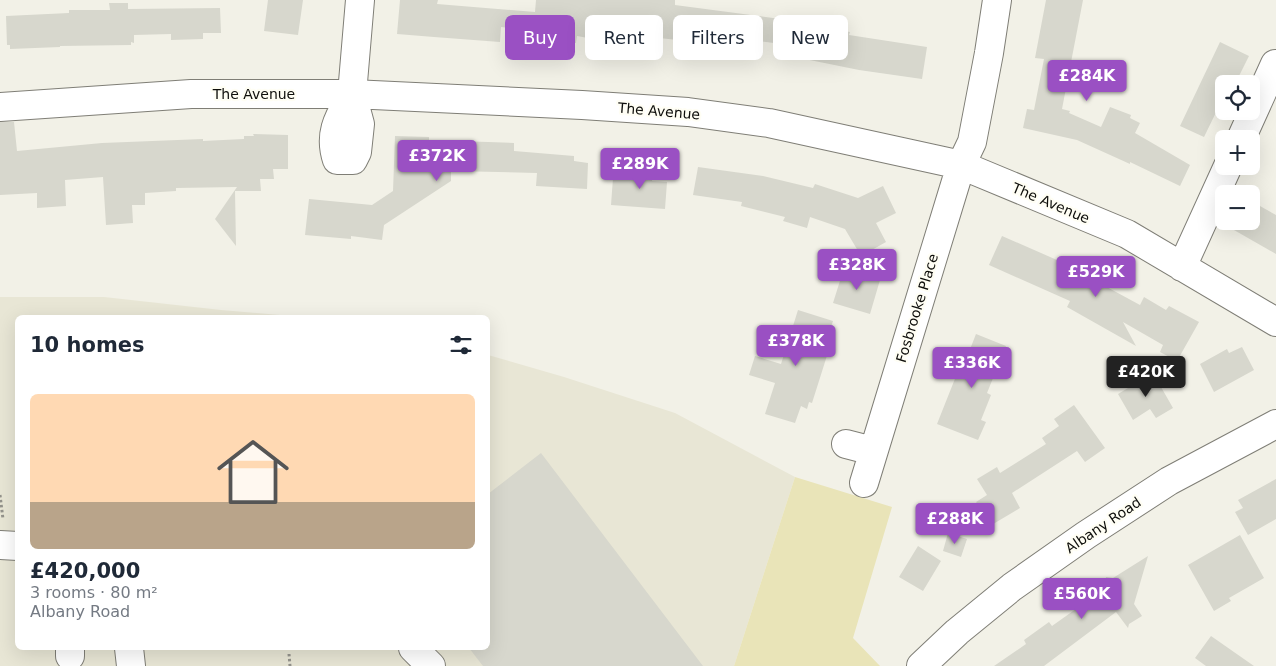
<!DOCTYPE html>
<meta charset="utf-8">
<style>
:root{--surface:#fff;--page:#f6f6f7;--text:#1f2937;--muted:#747a83;--line:#e0e1e3;--accent:#9a50c3}
body{margin:0;font-family:"DejaVu Sans",sans-serif;background:var(--page);color:var(--text);height:100vh;display:flex;flex-direction:column;font-size:19px;white-space:nowrap}
*{box-sizing:border-box;margin:0}
p{font-size:16px;color:var(--muted)}
.icon{flex:none;width:28px;height:28px;fill:none;stroke:currentColor;stroke-width:2;stroke-linecap:round;stroke-linejoin:round}
.map{position:relative;flex:1;overflow:hidden}
.details{position:absolute;left:15px;top:315px;width:475px;height:335px;display:flex;flex-direction:column;background:var(--surface);border-radius:8px;box-shadow:0 5px 20px #0002}
.details>*{flex:none}
.banner{position:absolute;left:505px;top:15px;width:475px;height:45px;display:flex;gap:10px}
.fabs{position:absolute;left:1215px;top:75px;display:grid;gap:10px}
.fabs a{display:grid;place-items:center;width:45px;height:45px;border-radius:8px;background:var(--surface);box-shadow:0 5px 20px #0002;font-size:25px}
.price{position:absolute;translate:-50% -42px;padding:0 11px;border-radius:5px;background:var(--accent);color:#fff;font-size:16px;line-height:32px;filter:drop-shadow(0 1px 2px #0008)}
.price::after{content:'';position:absolute;left:50%;top:30px;width:15px;height:11px;margin-left:-8px;background:inherit;clip-path:polygon(0 0,100% 0,50% 100%)}
.price.on{background:#222;color:#fff}
ul{padding:0;list-style:none}
li{display:grid;align-content:center;gap:10px;height:265px;padding:0 15px}
li+li{border-top:1px solid var(--line)}
li span{display:grid;place-items:center;height:155px;border-radius:8px;color:#555}
li>.icon{margin-inline-start:auto}
span .icon{width:90px;height:90px;fill:#fffc;stroke-width:1}
li b{font-size:21px}
h2{display:flex;justify-content:space-between;align-items:center;height:60px;padding:0 15px;font-size:21px}
.chip{padding:0 18px;border-radius:8px;background:var(--surface);box-shadow:0 5px 20px #0002;font-size:18px;line-height:45px}
.chip.on{background:var(--accent);color:#fff}
.map>svg:first-child{display:block}
.built{fill:#e8e6d5}
.green{fill:#e9e4b8}
.building{fill:#d7d7cd}
.lines{fill:none;stroke-linecap:round;stroke-linejoin:round}
.minor-casing{stroke:#7f7e76;stroke-width:30}
.path{stroke:#94938c;stroke-width:3;stroke-dasharray:2.5 2.5;stroke-linecap:butt}
.minor{stroke:#fff;stroke-width:28}
.labels{text-anchor:middle;stroke-width:4.5;stroke-linejoin:round;paint-order:stroke}
.street-label{font-size:14px;fill:#0e0e0b;stroke:#fffef4}
</style>
<div class="map">
<svg width="1276" height="666" viewBox="0 0 1276 666">
<rect width="100%" height="100%" fill="#f2f1e7"/>
<!-- built -->
<path class="built" d="M 0,297 L 104,297 L 221,310 L 303,317 L 18,318 L 18,648 L 488,648 L 488,355 L 564,377 L 675,413 L 795,477 L 734,666 L 0,666 Z"/>
<!-- green -->
<path class="green" d="M 795,477 L 892,507 L 853,638 L 880,666 L 734,666 Z"/>
<!-- building -->
<path class="building" d="M 268,0 L 303,0 L 298,35 L 264,31 Z
M 400,0 L 438,0 L 437,4 L 535,12 L 536,0 L 675,0 L 675,5 L 795,21 L 850,32 L 849,35 L 927,47 L 922,79 L 859,70 L 780,54 L 782,44 L 735,38 L 734,46 L 659,38 L 659,36 L 589,30 L 588,38 L 577,36 L 576,43 L 543,39 L 544,32 L 501,27 L 500,42 L 434,37 L 397,34 Z
M 1046,0 L 1083,0 L 1062,109 L 1070,111 L 1069,113 L 1101,127 L 1110,107 L 1131,115 L 1130,118 L 1140,123 L 1135,133 L 1190,165 L 1180,186 L 1130,162 L 1130,164 L 1077,140 L 1023,128 L 1027,109 L 1034,110 L 1044,59 L 1035,58 Z
M 109,3 L 128,3 L 128,9 L 220,8 L 221,33 L 203,33 L 203,39 L 171,40 L 171,34 L 134,35 L 134,43 L 131,42 L 131,45 L 60,46 L 60,47 L 10,49 L 10,45 L 7,45 L 6,16 L 69,13 L 69,10 L 110,10 Z
M 1220,42 L 1249,56 L 1235,84 L 1224,84 L 1224,96 L 1204,137 L 1180,126 Z
M 0,122 L 14,122 L 17,151 L 102,143 L 203,139 L 203,141 L 244,139 L 244,136 L 254,136 L 253,134 L 288,135 L 288,169 L 273,169 L 274,179 L 260,179 L 261,191 L 235,191 L 236,246 L 215,219 L 237,187 L 176,188 L 176,191 L 145,193 L 145,205 L 132,205 L 133,223 L 106,225 L 103,177 L 65,180 L 66,206 L 37,208 L 37,193 L 0,195 Z
M 395,136 L 429,137 L 429,140 L 514,143 L 514,151 L 574,156 L 574,161 L 588,163 L 587,189 L 536,186 L 537,173 L 451,171 L 451,181 L 384,225 L 382,240 L 351,236 L 351,239 L 305,235 L 309,199 L 372,205 L 393,191 Z
M 634,163 L 654,165 L 652,181 L 667,182 L 665,209 L 611,205 L 613,178 L 633,180 Z
M 698,167 L 763,176 L 813,188 L 815,184 L 858,198 L 883,186 L 896,213 L 876,223 L 886,242 L 861,256 L 845,229 L 810,217 L 807,228 L 783,221 L 785,217 L 741,206 L 742,202 L 693,195 Z
M 1251,201 L 1276,215 L 1276,254 L 1220,222 L 1251,221 Z
M 1002,236 L 1057,260 L 1140,305 L 1144,297 L 1166,310 L 1169,306 L 1199,322 L 1177,361 L 1160,352 L 1163,345 L 1123,322 L 1136,346 L 1067,307 L 1070,301 L 989,265 Z
M 844,268 L 880,280 L 870,314 L 833,303 Z
M 798,310 L 833,321 L 826,342 L 831,343 L 812,403 L 809,402 L 807,409 L 801,406 L 795,423 L 765,414 L 775,383 L 749,375 L 755,356 L 781,364 Z
M 976,334 L 1006,346 L 987,393 L 991,395 L 981,420 L 986,422 L 978,440 L 937,424 L 964,356 L 967,357 Z
M 1242,347 L 1254,370 L 1214,392 L 1200,364 L 1227,349 L 1229,353 Z
M 1153,373 L 1173,408 L 1156,418 L 1150,409 L 1133,420 L 1118,394 Z
M 1074,405 L 1105,448 L 1085,462 L 1077,451 L 1012,493 L 1020,508 L 978,533 L 966,514 L 979,506 L 976,502 L 987,495 L 977,479 L 997,467 L 1000,473 L 1046,444 L 1042,438 L 1059,426 L 1054,419 Z
M 541,453 L 703,666 L 483,666 L 469,648 L 488,648 L 488,494 Z
M 1276,479 L 1276,519 L 1248,535 L 1235,512 L 1243,508 L 1238,500 Z
M 948,533 L 967,539 L 961,557 L 943,551 Z
M 1240,535 L 1264,578 L 1229,598 L 1231,601 L 1214,611 L 1188,565 Z
M 918,546 L 941,561 L 923,591 L 899,577 Z
M 1148,556 L 1134,604 L 1142,616 L 1129,624 L 1128,628 L 1116,612 L 1044,666 L 994,666 L 1026,644 L 1024,640 L 1049,622 L 1052,626 L 1104,589 L 1106,577 L 1113,578 Z
M 1211,636 L 1254,666 L 1206,666 L 1195,658 Z"/>
<g class="lines">
<!-- minor casing -->
<g class="minor-casing">
<path id="minor" d="M 352,94 C 339,117 328,133 337,160 L 353,160 L 357,152 L 360,124 L 352,94 L 360,0
M 0,107 L 191,94 L 352,94 L 582,105 L 688,112 L 769,123 L 961,165 L 1127,234 L 1276,322
M 1241,139 L 1275,64
M 1182,267 L 1228,166
M 846,444 L 873,451
M 864,483 L 961,165 L 972,142 L 989,53 L 997,0
M 0,545 L 18,546
M 70,648 L 70,656
M 129,648 L 131,666
M 413,648 L 431,666
M 921,666 L 957,632 L 1012,587 L 1086,535 L 1169,481 L 1276,424"/>
</g>
<!-- path -->
<path class="path" d="M 0,495 L 3,519
M 289,654 L 290,666"/>
<!-- minor -->
<use href="#minor" class="minor"/>
</g>
<g class="labels">
<!-- street labels -->
<g class="street-label">
<text x="254" y="99">The Avenue</text>
<text transform="translate(659 111) rotate(5)" y="5">The Avenue</text>
<text transform="translate(1051 203) rotate(23)" y="5">The Avenue</text>
<text transform="translate(917 308) rotate(-73)" y="5">Fosbrooke Place</text>
<text transform="translate(1103 525) rotate(-34)" y="5">Albany Road</text>
</g>
</g>
</svg>
<div class="fabs">
<a><svg class="icon" aria-label="locate" viewBox="0 0 24 24"><circle cx="12" cy="12" r="6"/><path d="M12 2v4M12 18v4M2 12h4M18 12h4"/></svg></a>
<a>+</a>
<a>−</a>
</div>
<b class="price" style="left:1087px;top:102px">£284K</b>
<b class="price" style="left:437px;top:182px">£372K</b>
<b class="price" style="left:640px;top:190px">£289K</b>
<b class="price" style="left:857px;top:291px">£328K</b>
<b class="price" style="left:1096px;top:298px">£529K</b>
<b class="price" style="left:796px;top:367px">£378K</b>
<b class="price" style="left:972px;top:389px">£336K</b>
<b class="price on" style="left:1146px;top:398px">£420K</b>
<b class="price" style="left:955px;top:545px">£288K</b>
<b class="price" style="left:1082px;top:620px">£560K</b>
<div class="banner">
<a class="chip on">Buy</a>
<a class="chip">Rent</a>
<a class="chip">Filters</a>
<a class="chip">New</a>
</div>
<section class="details">
<h2>10 homes<svg class="icon" aria-label="filters" viewBox="0 0 24 24"><path d="M4 7h16M4 17h16"/><circle cx="9" cy="7" r="2"/><circle cx="15" cy="17" r="2"/></svg></h2>
<ul>
<li><span style="background:linear-gradient(#ffd9b3 70%,#b9a48a 0)"><svg class="icon" aria-label="home" viewBox="0 0 24 24"><path d="M3 11l9-7 9 7M6 9v11h12V9"/></svg></span><div><b>£420,000</b><p>3 rooms · 80 m²</p><p>Albany Road</p></div></li>
</ul>
</section>
</div>
